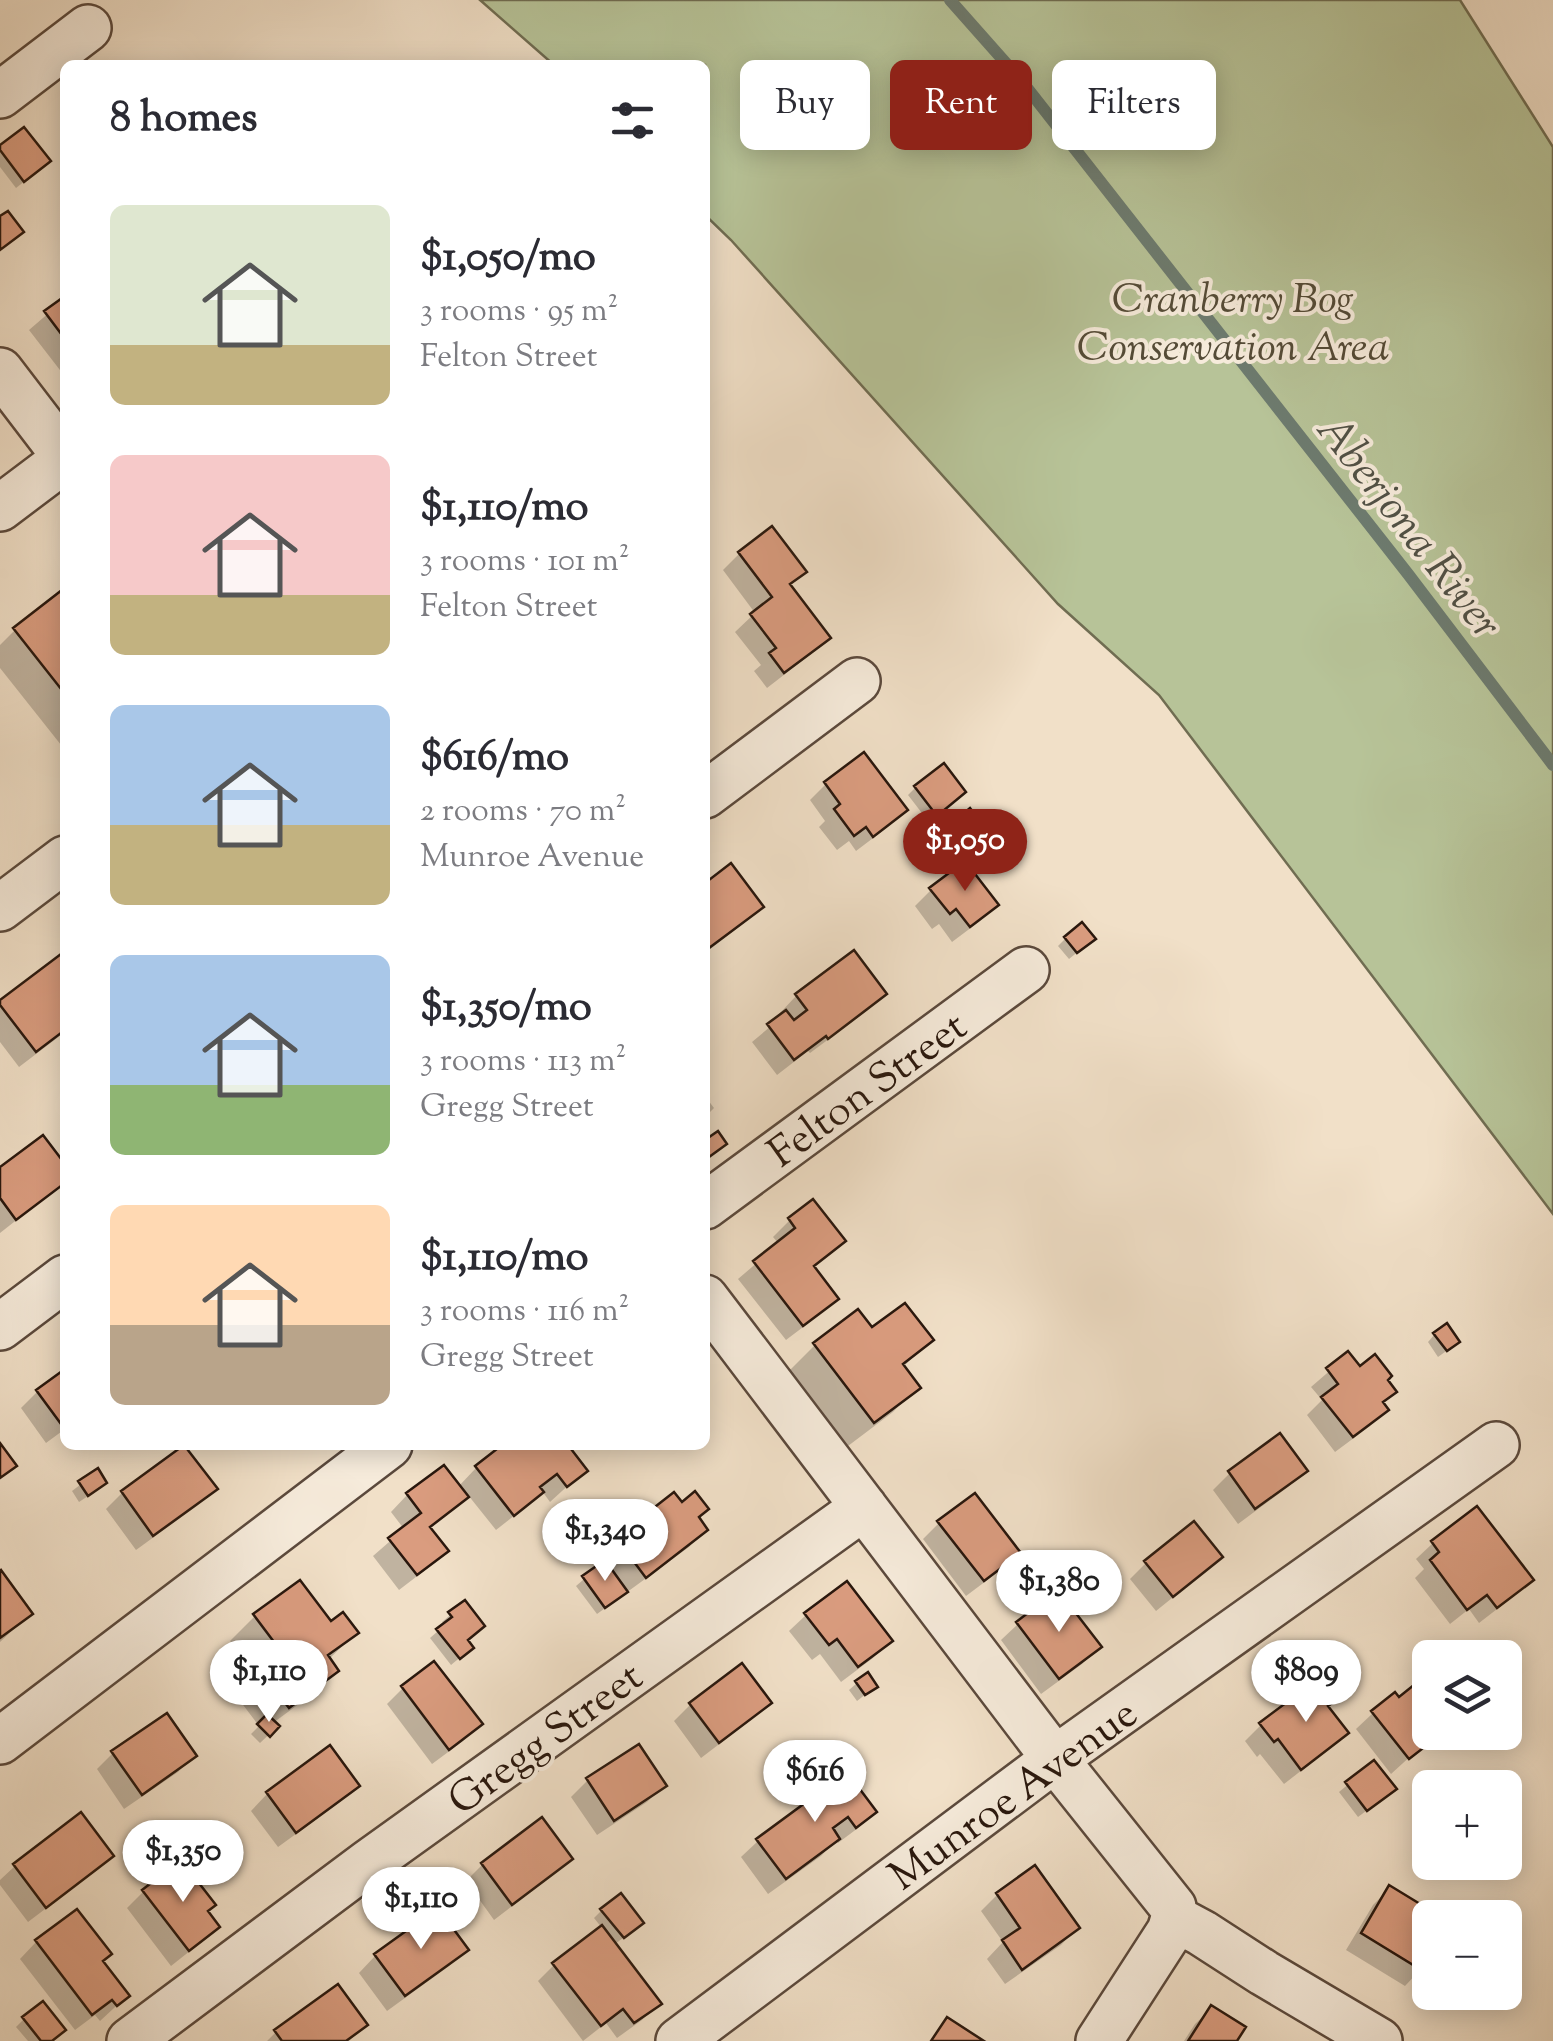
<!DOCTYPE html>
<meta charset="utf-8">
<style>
:root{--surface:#fff;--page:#f7f7f7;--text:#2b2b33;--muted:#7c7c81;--accent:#8f2418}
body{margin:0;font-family:"Sorts Mill Goudy",serif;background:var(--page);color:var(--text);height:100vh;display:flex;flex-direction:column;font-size:38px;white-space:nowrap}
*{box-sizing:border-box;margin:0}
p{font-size:32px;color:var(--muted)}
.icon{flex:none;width:55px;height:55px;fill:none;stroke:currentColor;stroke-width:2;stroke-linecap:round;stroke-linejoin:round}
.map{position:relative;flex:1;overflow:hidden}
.panel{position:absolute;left:60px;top:60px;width:650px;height:1390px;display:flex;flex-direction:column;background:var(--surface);border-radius:15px;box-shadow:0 5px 25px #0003}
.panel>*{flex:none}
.guide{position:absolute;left:740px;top:60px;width:662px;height:90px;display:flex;gap:20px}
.tools{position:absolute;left:1412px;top:1640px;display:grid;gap:20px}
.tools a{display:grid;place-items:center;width:110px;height:110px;border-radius:15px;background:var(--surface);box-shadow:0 5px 25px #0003;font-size:50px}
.price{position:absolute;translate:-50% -85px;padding:0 22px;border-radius:35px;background:#fff;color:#222;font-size:32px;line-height:65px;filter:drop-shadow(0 2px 5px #0008)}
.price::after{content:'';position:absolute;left:50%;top:60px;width:30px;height:22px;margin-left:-15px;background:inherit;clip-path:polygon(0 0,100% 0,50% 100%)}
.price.current{background:var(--accent);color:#fff}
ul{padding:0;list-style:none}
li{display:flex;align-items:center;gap:30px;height:250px;padding:0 50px}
li span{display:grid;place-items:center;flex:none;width:280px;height:200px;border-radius:15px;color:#555}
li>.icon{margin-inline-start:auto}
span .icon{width:120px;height:120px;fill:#fffc;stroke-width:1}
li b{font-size:42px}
h2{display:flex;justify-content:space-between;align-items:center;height:120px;padding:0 50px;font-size:42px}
.chip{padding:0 35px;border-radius:15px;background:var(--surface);box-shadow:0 5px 25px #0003;font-size:35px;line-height:90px}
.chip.current{background:var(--accent);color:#fff}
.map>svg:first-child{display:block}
.green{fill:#b7c398;stroke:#706d52;stroke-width:2.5}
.shadow{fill:#0003}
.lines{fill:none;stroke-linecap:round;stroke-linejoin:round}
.stream{stroke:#6d7b6f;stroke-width:12}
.building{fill:#da9c7f;stroke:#29170d;stroke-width:2.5}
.street-casing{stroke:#5b493c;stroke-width:50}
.street{stroke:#f6ebdb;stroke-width:45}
.labels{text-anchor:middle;stroke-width:8;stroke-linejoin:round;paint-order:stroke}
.park-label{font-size:42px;font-style:italic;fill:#544b37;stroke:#f6ebdb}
.street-label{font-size:42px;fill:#29170d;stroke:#f6ebdb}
.water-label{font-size:45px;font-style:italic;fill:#515146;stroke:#f6ebdb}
</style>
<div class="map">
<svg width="1553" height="2041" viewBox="0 0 1553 2041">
<rect width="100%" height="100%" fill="#f1e0c8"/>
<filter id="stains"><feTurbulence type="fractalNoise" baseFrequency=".002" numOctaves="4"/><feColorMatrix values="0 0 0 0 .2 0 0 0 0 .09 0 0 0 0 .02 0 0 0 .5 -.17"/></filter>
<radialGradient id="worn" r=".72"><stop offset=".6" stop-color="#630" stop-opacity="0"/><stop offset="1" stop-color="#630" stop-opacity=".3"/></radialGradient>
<!-- green -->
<path class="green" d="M 480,0 L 1460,0 L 1553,147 L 1553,1214 L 1159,695 L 1058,604 L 731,240 L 705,215 L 705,65 L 554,65 Z"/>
<!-- shadow -->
<path class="shadow" d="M 0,148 L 40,169 L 16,188 L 0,167 Z
M 65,299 L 65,373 L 63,374 L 29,330 Z
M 739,554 L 804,572 L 789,587 L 828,638 L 811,654 L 767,688 L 754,671 L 761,665 L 735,632 L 755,613 L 723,570 Z
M 62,593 L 65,597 L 65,750 L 0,668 L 0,645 L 15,630 Z
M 826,784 L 905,809 L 889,826 L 856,851 L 849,841 L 837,850 L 819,827 L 825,821 L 810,800 Z
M 915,788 L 956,800 L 928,821 L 908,795 Z
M 953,826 L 979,842 L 962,855 L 945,833 Z
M 705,886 L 760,906 L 744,923 L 705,953 Z
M 931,890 L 996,904 L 980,921 L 952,942 L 939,924 L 932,929 L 915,906 Z
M 1066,938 L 1085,946 L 1069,959 L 1058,946 Z
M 853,953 L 884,993 L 868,1010 L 810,1053 L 808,1051 L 777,1075 L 752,1042 L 783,1016 L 780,1013 L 796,996 Z
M 65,955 L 65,1032 L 19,1067 L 0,1042 L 0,1003 Z
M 705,1096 L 714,1108 L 705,1117 Z
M 65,1168 L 65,1182 L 0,1233 L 0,1170 Z
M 813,1202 L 843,1241 L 812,1268 L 836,1298 L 819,1315 L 786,1340 L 738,1279 L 779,1244 L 773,1237 L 790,1220 Z
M 872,1331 L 931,1340 L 902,1368 L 917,1387 L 893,1412 L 848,1446 L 790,1370 L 815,1345 Z
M 1435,1334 L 1449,1349 L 1438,1357 L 1428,1342 Z
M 1348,1355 L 1386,1409 L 1370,1426 L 1335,1452 L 1307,1415 L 1322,1400 L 1311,1387 Z
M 65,1372 L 65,1429 L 46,1443 L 21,1408 L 37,1392 Z
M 1279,1437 L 1304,1471 L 1288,1487 L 1238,1524 L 1213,1490 L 1230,1473 Z
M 506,1445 L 565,1445 L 585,1470 L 550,1502 L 542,1491 L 524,1508 L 496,1530 L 468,1495 L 449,1513 L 429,1529 L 445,1551 L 429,1567 L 399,1590 L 373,1556 L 404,1529 L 391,1512 L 407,1495 L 443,1468 L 458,1487 L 476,1468 Z
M 97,1472 L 97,1490 L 79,1502 L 72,1491 Z
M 214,1488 L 198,1505 L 136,1550 L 106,1509 L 122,1493 Z
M 652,1512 L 697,1518 L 705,1530 L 689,1547 L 597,1614 L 576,1586 L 639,1532 L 636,1528 Z
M 939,1523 L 1018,1553 L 1002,1569 L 966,1596 L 923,1539 Z
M 1433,1543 L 1530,1579 L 1514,1596 L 1479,1623 L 1469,1609 L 1450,1624 L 1415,1578 L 1424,1569 L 1416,1559 Z
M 1220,1557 L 1203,1573 L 1156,1611 L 1130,1579 L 1146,1563 Z
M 0,1574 L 30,1614 L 0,1642 Z
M 299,1583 L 330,1624 L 356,1633 L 328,1660 L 336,1670 L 311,1695 L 273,1723 L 277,1727 L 260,1743 L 251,1734 L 259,1726 L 231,1689 L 251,1669 L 230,1641 L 255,1616 Z
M 464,1603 L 465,1641 L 463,1655 L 451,1665 L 430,1638 L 445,1625 L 442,1622 Z
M 806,1615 L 889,1641 L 873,1658 L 841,1682 L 820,1654 L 812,1660 L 789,1631 Z
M 1018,1624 L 1098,1647 L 1082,1664 L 1041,1694 L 1001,1640 Z
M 741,1666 L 768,1702 L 752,1719 L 701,1758 L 674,1721 L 690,1705 Z
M 1430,1676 L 1430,1732 L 1437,1732 L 1391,1774 L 1356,1729 L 1373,1713 L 1399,1700 Z
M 857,1683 L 875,1687 L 857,1701 L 849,1690 Z
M 403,1688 L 479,1724 L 463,1741 L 432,1764 L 387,1704 Z
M 1326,1707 L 1346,1733 L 1329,1749 L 1284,1784 L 1260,1754 L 1257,1757 L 1245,1741 L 1261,1725 Z
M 330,1749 L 356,1786 L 340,1802 L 278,1847 L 251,1811 L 267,1794 Z
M 113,1753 L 194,1755 L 178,1772 L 124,1809 L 97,1769 Z
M 1374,1763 L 1386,1796 L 1358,1817 L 1339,1792 Z
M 847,1775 L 874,1812 L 858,1828 L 838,1843 L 836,1840 L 821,1856 L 768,1894 L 741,1857 L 758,1841 Z
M 588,1780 L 664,1785 L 647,1802 L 597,1835 L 571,1797 Z
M 110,1856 L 94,1872 L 28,1922 L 0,1885 L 0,1880 L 15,1866 Z
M 570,1859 L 553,1875 L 494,1920 L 466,1881 L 482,1865 Z
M 1390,1888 L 1430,1918 L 1430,1955 L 1421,1969 L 1405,1986 L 1346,1950 L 1373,1905 Z
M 143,1892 L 217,1927 L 200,1943 L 171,1966 L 127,1908 Z
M 998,1894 L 1077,1928 L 1061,1945 L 1005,1984 L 987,1959 L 1003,1942 L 981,1911 Z
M 602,1910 L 633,1930 L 614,1945 L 658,2003 L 642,2020 L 617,2038 L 606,2023 L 583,2041 L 538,1981 L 554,1965 L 602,1928 L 594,1918 Z
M 438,1911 L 466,1950 L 449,1966 L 387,2011 L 359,1973 L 375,1956 Z
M 76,1912 L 101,1962 L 127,1996 L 100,2021 L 95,2015 L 75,2030 L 20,1959 L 36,1942 Z
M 1212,2008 L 1234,2041 L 1184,2041 L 1195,2024 Z
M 24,2019 L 51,2041 L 28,2041 L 16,2027 Z
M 365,2025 L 349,2041 L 267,2041 L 276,2032 Z"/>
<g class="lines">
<!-- stream -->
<path class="stream" d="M 950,0 L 1020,79 L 1408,574 L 1553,765"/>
</g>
<!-- building -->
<path class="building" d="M 24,127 L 51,161 L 24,182 L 0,150 L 0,145 Z
M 8,211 L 24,232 L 0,250 L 0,216 Z
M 65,296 L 65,339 L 44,311 Z
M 772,526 L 807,572 L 790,584 L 831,638 L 784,673 L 769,653 L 776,648 L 750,614 L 772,597 L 738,552 Z
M 62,590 L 65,593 L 65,694 L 13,628 Z
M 864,752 L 908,810 L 873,837 L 866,827 L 854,836 L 834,809 L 840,804 L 824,782 Z
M 944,763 L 966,792 L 937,816 L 914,786 Z
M 970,808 L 990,834 L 971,849 L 951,824 Z
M 965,861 L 999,905 L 970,927 L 956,909 L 950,914 L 929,888 Z
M 731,863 L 764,907 L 705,951 L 705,883 Z
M 1082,922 L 1096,939 L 1077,953 L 1064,937 Z
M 854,950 L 887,994 L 828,1039 L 826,1036 L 794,1060 L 767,1024 L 786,1010 L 794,1020 L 807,1010 L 795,994 Z
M 65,951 L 65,1030 L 36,1052 L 0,1005 L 0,1000 Z
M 718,1131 L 727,1144 L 709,1157 L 705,1152 L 705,1140 Z
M 43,1135 L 65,1164 L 65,1183 L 16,1220 L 0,1198 L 0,1167 Z
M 813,1199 L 846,1241 L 814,1266 L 839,1299 L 803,1326 L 753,1261 L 795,1228 L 788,1218 Z
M 905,1303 L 934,1340 L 903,1364 L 921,1388 L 874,1423 L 813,1343 L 858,1309 L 872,1327 Z
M 1447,1323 L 1460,1342 L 1447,1351 L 1433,1333 Z
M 1348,1351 L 1360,1366 L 1375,1354 L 1392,1376 L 1388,1380 L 1397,1392 L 1383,1402 L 1389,1410 L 1353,1437 L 1321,1397 L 1338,1384 L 1326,1368 Z
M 65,1369 L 65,1427 L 64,1428 L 36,1390 Z
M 1280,1433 L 1308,1471 L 1255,1509 L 1228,1471 Z
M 0,1443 L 17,1466 L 0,1478 Z
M 184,1445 L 218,1489 L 153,1536 L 121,1491 Z
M 502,1445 L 568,1445 L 588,1471 L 567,1487 L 557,1474 L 540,1487 L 544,1492 L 514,1516 L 475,1466 Z
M 444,1465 L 469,1497 L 430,1527 L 449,1551 L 417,1575 L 388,1538 L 421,1513 L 406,1493 Z
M 98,1468 L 107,1483 L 88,1496 L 78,1481 Z
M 695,1491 L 709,1509 L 699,1517 L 708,1530 L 646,1578 L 620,1543 L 656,1517 L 651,1510 L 674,1492 L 682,1502 Z
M 975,1493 L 1021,1553 L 984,1581 L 937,1521 Z
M 1477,1506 L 1534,1580 L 1497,1608 L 1487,1595 L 1467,1610 L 1430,1560 L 1439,1552 L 1431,1541 Z
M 1194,1521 L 1223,1557 L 1173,1597 L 1144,1561 Z
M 605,1560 L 628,1592 L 605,1608 L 582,1576 Z
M 1,1570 L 33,1614 L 0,1638 L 0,1571 Z
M 300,1580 L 331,1621 L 343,1612 L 359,1633 L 328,1655 L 339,1671 L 289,1708 L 254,1662 L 277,1646 L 253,1614 Z
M 847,1581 L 893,1641 L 858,1667 L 837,1639 L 829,1645 L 804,1613 Z
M 1058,1590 L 1102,1647 L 1059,1679 L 1016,1622 Z
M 465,1600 L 485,1626 L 468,1640 L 474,1648 L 460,1659 L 436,1629 L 452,1617 L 448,1612 Z
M 434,1661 L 483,1724 L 449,1750 L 401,1686 Z
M 742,1663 L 772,1703 L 719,1743 L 689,1703 Z
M 868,1672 L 878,1687 L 865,1695 L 855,1681 Z
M 1430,1672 L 1430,1732 L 1436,1732 L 1428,1739 L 1431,1742 L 1409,1759 L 1371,1711 L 1395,1692 L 1399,1697 Z
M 1318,1679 L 1335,1701 L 1328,1706 L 1349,1733 L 1301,1770 L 1278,1739 L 1274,1742 L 1259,1723 Z
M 167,1713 L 197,1756 L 142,1795 L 111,1751 Z
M 267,1714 L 280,1726 L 270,1737 L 257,1724 Z
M 639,1744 L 667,1786 L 614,1821 L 586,1778 Z
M 330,1745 L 360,1786 L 296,1833 L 266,1792 Z
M 1374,1760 L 1397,1789 L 1367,1811 L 1345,1782 Z
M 847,1772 L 877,1812 L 856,1828 L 848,1817 L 833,1828 L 840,1839 L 786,1879 L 756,1839 Z
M 81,1812 L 114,1856 L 46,1908 L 13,1864 Z
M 542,1817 L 573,1859 L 512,1905 L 481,1863 Z
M 181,1860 L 216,1905 L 208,1911 L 220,1927 L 189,1951 L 142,1890 Z
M 1035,1865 L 1080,1928 L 1022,1970 L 1002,1940 L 1020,1928 L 996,1893 Z
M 1389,1885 L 1443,1918 L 1430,1918 L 1430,1960 L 1423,1971 L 1361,1933 Z
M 621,1893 L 644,1923 L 624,1938 L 600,1909 Z
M 438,1908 L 469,1950 L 405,1996 L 374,1954 Z
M 77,1909 L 112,1954 L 103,1961 L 130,1996 L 117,2006 L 112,2000 L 92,2015 L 35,1940 Z
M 602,1925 L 662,2004 L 634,2023 L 623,2009 L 601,2026 L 552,1963 Z
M 338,1984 L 368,2025 L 346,2041 L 282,2041 L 274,2030 Z
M 43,2001 L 66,2030 L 52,2041 L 41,2041 L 22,2017 Z
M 1211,2005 L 1246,2027 L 1237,2041 L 1188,2041 Z
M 947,2017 L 984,2041 L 931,2041 Z"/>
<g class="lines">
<!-- street casing -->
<g class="street-casing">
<path id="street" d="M 0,95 L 88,28
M 0,371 L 65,456
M 0,508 L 65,459
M 705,795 L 857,681
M 0,908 L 65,859
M 705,1206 L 1026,970
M 705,1298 L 1055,1759 L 1173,1907 L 1174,1918 L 1170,1931 L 1099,2041
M 0,1327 L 65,1278
M 0,1741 L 389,1445
M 1174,1918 L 1202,1933 L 1264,1973 L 1379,2041
M 130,2041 L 368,1863 L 864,1507
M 679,2041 L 1055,1759 L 1496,1445"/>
</g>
<!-- street -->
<use href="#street" class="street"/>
</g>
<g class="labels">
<!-- park labels -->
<g class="park-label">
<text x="1233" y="312">Cranberry Bog<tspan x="1233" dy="48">Conservation Area</tspan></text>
</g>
<!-- street labels -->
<g class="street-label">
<text transform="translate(866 1088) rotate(-36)" y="15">Felton Street</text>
<text transform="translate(544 1737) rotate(-36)" y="15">Gregg Street</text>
<text transform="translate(1012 1793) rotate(-36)" y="15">Munroe Avenue</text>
</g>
<!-- water labels -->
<g class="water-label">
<text transform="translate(1411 525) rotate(52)" y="16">Aberjona River</text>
</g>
</g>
<rect width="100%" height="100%" filter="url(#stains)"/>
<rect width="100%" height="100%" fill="url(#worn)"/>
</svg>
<div class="tools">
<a><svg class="icon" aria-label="layers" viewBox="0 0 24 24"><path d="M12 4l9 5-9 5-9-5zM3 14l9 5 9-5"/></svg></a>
<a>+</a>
<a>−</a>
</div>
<b class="price current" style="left:965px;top:894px">$1,050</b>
<b class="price" style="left:605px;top:1584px">$1,340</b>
<b class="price" style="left:1059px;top:1635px">$1,380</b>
<b class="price" style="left:269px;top:1725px">$1,110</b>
<b class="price" style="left:1306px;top:1725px">$809</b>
<b class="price" style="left:815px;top:1825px">$616</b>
<b class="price" style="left:183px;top:1905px">$1,350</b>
<b class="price" style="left:421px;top:1952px">$1,110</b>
<div class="guide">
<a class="chip">Buy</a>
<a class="chip current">Rent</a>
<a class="chip">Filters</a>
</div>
<section class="panel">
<h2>8 homes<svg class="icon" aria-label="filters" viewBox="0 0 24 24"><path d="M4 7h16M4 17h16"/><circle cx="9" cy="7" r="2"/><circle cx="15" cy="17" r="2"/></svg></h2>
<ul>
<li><span style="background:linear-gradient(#dfe7d0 70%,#c2b280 0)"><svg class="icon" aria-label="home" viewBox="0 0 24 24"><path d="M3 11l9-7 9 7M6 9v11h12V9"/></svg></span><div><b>$1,050/mo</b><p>3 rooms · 95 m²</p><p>Felton Street</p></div></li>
<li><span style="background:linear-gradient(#f6c9c9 70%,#c2b280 0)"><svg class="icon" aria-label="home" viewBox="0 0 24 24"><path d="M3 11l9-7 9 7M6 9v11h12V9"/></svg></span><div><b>$1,110/mo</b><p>3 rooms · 101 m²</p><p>Felton Street</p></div></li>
<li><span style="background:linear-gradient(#a9c7e8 60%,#c2b280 0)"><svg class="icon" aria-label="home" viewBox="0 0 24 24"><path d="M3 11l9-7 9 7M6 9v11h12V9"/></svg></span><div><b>$616/mo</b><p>2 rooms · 70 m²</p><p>Munroe Avenue</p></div></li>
<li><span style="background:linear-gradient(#a9c7e8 65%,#8fb573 0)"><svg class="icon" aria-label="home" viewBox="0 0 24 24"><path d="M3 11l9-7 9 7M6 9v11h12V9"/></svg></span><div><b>$1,350/mo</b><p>3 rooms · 113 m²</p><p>Gregg Street</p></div></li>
<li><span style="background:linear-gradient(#ffd9b3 60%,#b9a48a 0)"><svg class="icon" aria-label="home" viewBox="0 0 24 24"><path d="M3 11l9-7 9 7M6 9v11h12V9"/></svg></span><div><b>$1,110/mo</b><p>3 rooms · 116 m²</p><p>Gregg Street</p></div></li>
</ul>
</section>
</div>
